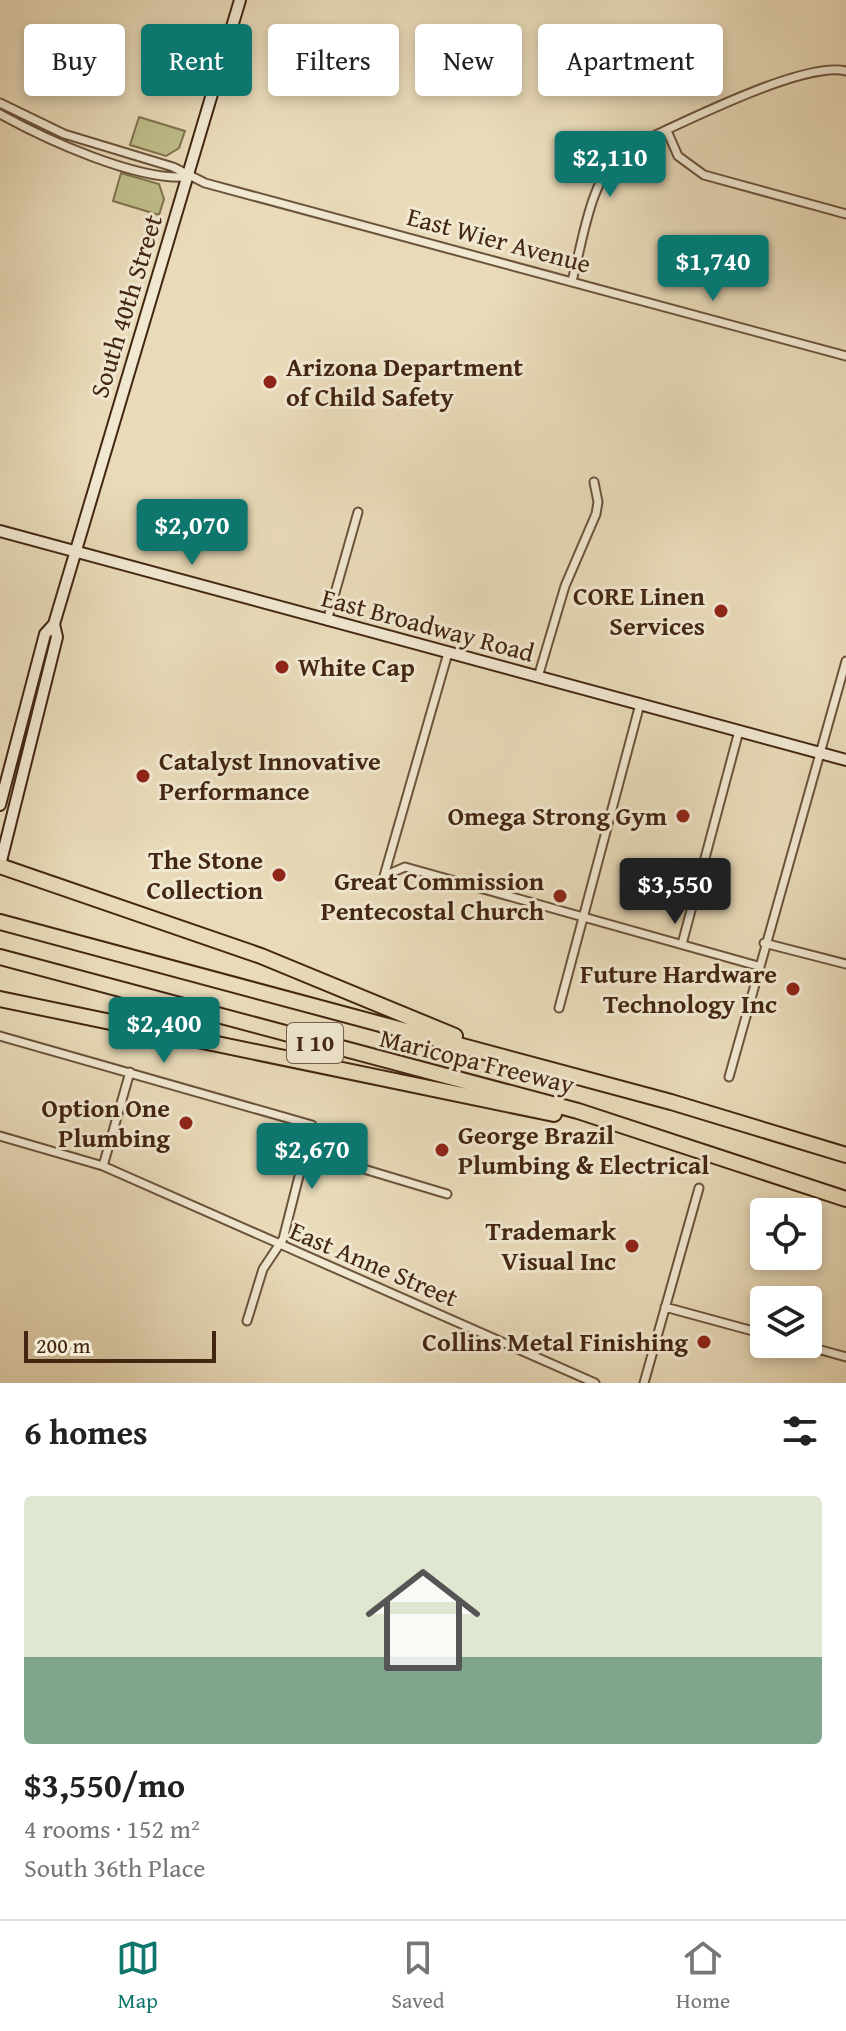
<!DOCTYPE html>
<meta charset="utf-8">
<style>
:root{--surface:#fff;--page:#f2f2f2;--text:#222;--muted:#767676;--line:#e0e0e0;--accent:#0f766e}
body{margin:0;font-family:"Gentium Book Plus",serif;background:var(--page);color:var(--text);height:100vh;display:flex;flex-direction:column;font-size:30px;white-space:nowrap}
*{box-sizing:border-box;margin:0}
p{font-size:26px;color:var(--muted)}
.icon{flex:none;width:44px;height:44px;fill:none;stroke:currentColor;stroke-width:2;stroke-linecap:round;stroke-linejoin:round}
.map{position:relative;height:1383px;overflow:hidden}
.drawer{display:flex;flex-direction:column;background:var(--surface);flex:1}
.drawer>*{flex:none}
.top-card{position:absolute;left:24px;top:24px;width:798px;height:72px;display:flex;gap:16px}
.controls{position:absolute;left:750px;top:1198px;display:grid;gap:16px}
.controls a{display:grid;place-items:center;width:72px;height:72px;border-radius:8px;background:var(--surface);box-shadow:0 4px 12px #0003;font-size:40px}
.scale{position:absolute;left:24px;bottom:20px;width:192px;box-sizing:border-box;padding-left:8px;border:4px solid #432611;border-top:0;font-size:22px;line-height:28px;white-space:nowrap;color:#432611;-webkit-text-stroke:6px #f1e8d2;paint-order:stroke}
.price{position:absolute;translate:-50% -68px;padding:0 18px;border-radius:8px;background:var(--accent);color:#fff;font-size:26px;line-height:52px;filter:drop-shadow(0 2px 4px #0008)}
.price::after{content:'';position:absolute;left:50%;top:48px;width:24px;height:18px;margin-left:-12px;background:inherit;clip-path:polygon(0 0,100% 0,50% 100%)}
.price.active{background:#222;color:#fff}
ul{padding:0;list-style:none}
li{display:grid;align-content:center;gap:16px;height:424px;padding:0 24px}
li span{display:grid;place-items:center;height:248px;border-radius:8px;color:#555}
li>.icon{margin-inline-start:auto}
span .icon{width:144px;height:144px;fill:#fffc;stroke-width:1}
li b{font-size:34px}
h2{display:flex;justify-content:space-between;align-items:center;height:96px;padding:0 24px;font-size:34px}
.pill{padding:0 28px;border-radius:8px;background:var(--surface);box-shadow:0 4px 12px #0003;font-size:28px;line-height:72px}
.pill.active{background:var(--accent);color:#fff}
.menu{display:flex;justify-content:space-around;align-items:center;height:112px;border-top:2px solid var(--line);background:var(--surface);font-size:22px;color:var(--muted)}
.menu a{display:grid;justify-items:center;gap:4px}
.menu .active{color:var(--accent)}
.map>svg:first-child{display:block}
.green{fill:#bebe8a;stroke:#80724e;stroke-width:2}
.lines{fill:none;stroke-linecap:round;stroke-linejoin:round}
.minor-casing{stroke:#6c533b;stroke-width:11}
.secondary-casing{stroke:#432611;stroke-width:14}
.motorway-casing{stroke:#432611;stroke-width:18}
.minor{stroke:#f1e8d2;stroke-width:7}
.secondary{stroke:#f1e8d2;stroke-width:10}
.motorway{stroke:#e9dbb9;stroke-width:14}
.poi-dot{fill:#8f2418;stroke:#f1e8d2;stroke-width:3}
.labels{text-anchor:middle;stroke-width:6;stroke-linejoin:round;paint-order:stroke}
.shield{fill:#f1e8d2;stroke:#77604b;stroke-width:2}
.shield-label{font-size:24px;font-weight:bold;fill:#432611}
.street-label{font-size:26px;fill:#432611;stroke:#f1e8d2}
.poi-label{font-size:26px;font-weight:bold;fill:#432611;stroke:#f1e8d2;text-anchor:end}
</style>
<div class="map">
<svg width="846" height="1383" viewBox="0 0 846 1383">
<rect width="100%" height="100%" fill="#e9dbb9"/>
<filter id="stains"><feTurbulence type="fractalNoise" baseFrequency=".0025" numOctaves="4"/><feColorMatrix values="0 0 0 0 .2 0 0 0 0 .09 0 0 0 0 .02 0 0 0 .5 -.17"/></filter>
<radialGradient id="worn" r=".72"><stop offset=".6" stop-color="#630" stop-opacity="0"/><stop offset="1" stop-color="#630" stop-opacity=".3"/></radialGradient>
<!-- green -->
<path class="green" d="M 139,117 L 185,131 L 179,148 L 166,156 L 130,145 Z
M 121,173 L 159,184 L 164,199 L 159,215 L 113,201 Z"/>
<g class="lines">
<!-- minor casing -->
<g class="minor-casing">
<path id="minor" d="M 0,103 L 64,134 L 173,167 L 205,183 L 846,356
M 0,114 C 45,139 136,181 188,177
M 667,131 L 678,156 L 704,175 L 846,214
M 572,281 C 584,237 589,182 623,150 C 669,130 802,60 846,71
M 327,621 L 358,512
M 538,677 L 565,586 L 596,514 L 598,502 L 594,482
M 384,876 L 405,867 L 758,966
M 384,876 L 448,653
M 764,943 L 846,964
M 682,944 L 739,731
M 559,1008 L 640,704
M 0,1036 L 312,1125 L 283,1239 L 263,1269 L 247,1321
M 729,1077 L 846,661
M 0,1136 L 103,1166 L 595,1383
M 307,1152 L 447,1194
M 103,1166 L 130,1072
M 665,1307 L 764,1334
M 799,1344 L 846,1357
M 644,1383 L 699,1188"/>
</g>
<!-- secondary casing -->
<g class="secondary-casing">
<path id="secondary" d="M 0,531 L 846,760
M 0,805 L 45,634 L 54,624 L 240,0
M 0,865 L 57,637 L 54,624"/>
</g>
<!-- motorway casing -->
<g class="motorway-casing">
<path id="motorway" d="M 0,866 L 261,956 L 455,1036
M 0,922 L 671,1102 L 846,1155
M 0,957 L 578,1111 L 846,1199
M 0,999 L 554,1114"/>
</g>
<!-- minor -->
<use href="#minor" class="minor"/>
<!-- secondary -->
<use href="#secondary" class="secondary"/>
<!-- motorway -->
<use href="#motorway" class="motorway"/>
</g>
<!-- markers -->
<g class="poi-dot">
<circle cx="270" cy="382" r="8"/>
<circle cx="721" cy="611" r="8"/>
<circle cx="282" cy="667" r="8"/>
<circle cx="143" cy="776" r="8"/>
<circle cx="683" cy="816" r="8"/>
<circle cx="279" cy="875" r="8"/>
<circle cx="560" cy="896" r="8"/>
<circle cx="793" cy="989" r="8"/>
<circle cx="186" cy="1123" r="8"/>
<circle cx="442" cy="1150" r="8"/>
<circle cx="632" cy="1246" r="8"/>
<circle cx="704" cy="1342" r="8"/>
</g>
<g class="labels">
<!-- shield labels -->
<rect class="shield" x="287" y="1023" width="56" height="40" rx="6"/>
<g class="shield-label">
<text x="315" y="1051">I 10</text>
</g>
<!-- street labels -->
<g class="street-label">
<text transform="translate(499 240) rotate(15)" y="9">East Wier Avenue</text>
<text transform="translate(126 306) rotate(-73)" y="9">South 40th Street</text>
<text transform="translate(428 625) rotate(15)" y="9">East Broadway Road</text>
<text transform="translate(477 1061) rotate(14)" y="9">Maricopa Freeway</text>
<text transform="translate(374 1264) rotate(23)" y="9">East Anne Street</text>
</g>
<!-- poi labels -->
<g class="poi-label">
<text x="286" y="376" text-anchor="start">Arizona Department<tspan x="286" dy="30">of Child Safety</tspan></text>
<text x="705" y="605">CORE Linen<tspan x="705" dy="30">Services</tspan></text>
<text x="298" y="676" text-anchor="start">White Cap</text>
<text x="159" y="770" text-anchor="start">Catalyst Innovative<tspan x="159" dy="30">Performance</tspan></text>
<text x="667" y="825">Omega Strong Gym</text>
<text x="263" y="869">The Stone<tspan x="263" dy="30">Collection</tspan></text>
<text x="544" y="890">Great Commission<tspan x="544" dy="30">Pentecostal Church</tspan></text>
<text x="777" y="983">Future Hardware<tspan x="777" dy="30">Technology Inc</tspan></text>
<text x="170" y="1117">Option One<tspan x="170" dy="30">Plumbing</tspan></text>
<text x="458" y="1144" text-anchor="start">George Brazil<tspan x="458" dy="30">Plumbing &amp; Electrical</tspan></text>
<text x="616" y="1240">Trademark<tspan x="616" dy="30">Visual Inc</tspan></text>
<text x="688" y="1351">Collins Metal Finishing</text>
</g>
</g>
<rect width="100%" height="100%" filter="url(#stains)"/>
<rect width="100%" height="100%" fill="url(#worn)"/>
</svg>
<div class="controls">
<a><svg class="icon" aria-label="locate" viewBox="0 0 24 24"><circle cx="12" cy="12" r="6"/><path d="M12 2v4M12 18v4M2 12h4M18 12h4"/></svg></a>
<a><svg class="icon" aria-label="layers" viewBox="0 0 24 24"><path d="M12 4l9 5-9 5-9-5zM3 14l9 5 9-5"/></svg></a>
</div>
<div class="scale">200 m</div>
<b class="price" style="left:610px;top:199px">$2,110</b>
<b class="price" style="left:713px;top:303px">$1,740</b>
<b class="price" style="left:192px;top:567px">$2,070</b>
<b class="price active" style="left:675px;top:926px">$3,550</b>
<b class="price" style="left:164px;top:1065px">$2,400</b>
<b class="price" style="left:312px;top:1191px">$2,670</b>
<div class="top-card">
<a class="pill">Buy</a>
<a class="pill active">Rent</a>
<a class="pill">Filters</a>
<a class="pill">New</a>
<a class="pill">Apartment</a>
</div>
</div>
<section class="drawer">
<h2>6 homes<svg class="icon" aria-label="filters" viewBox="0 0 24 24"><path d="M4 7h16M4 17h16"/><circle cx="9" cy="7" r="2"/><circle cx="15" cy="17" r="2"/></svg></h2>
<ul>
<li><span style="background:linear-gradient(#dfe7d0 65%,#7fa58c 0)"><svg class="icon" aria-label="home" viewBox="0 0 24 24"><path d="M3 11l9-7 9 7M6 9v11h12V9"/></svg></span><div><b>$3,550/mo</b><p>4 rooms · 152 m²</p><p>South 36th Place</p></div></li>
</ul>
</section>
<nav class="menu">
<a class="active"><svg class="icon" aria-label="map" viewBox="0 0 24 24"><path d="M3 6l6-2 6 2 6-2v14l-6 2-6-2-6 2zM9 4v14M15 6v14"/></svg>Map</a>
<a><svg class="icon" aria-label="saved" viewBox="0 0 24 24"><path d="M7 4h10v16l-5-4-5 4z"/></svg>Saved</a>
<a><svg class="icon" aria-label="home" viewBox="0 0 24 24"><path d="M3 11l9-7 9 7M6 9v11h12V9"/></svg>Home</a>
</nav>
